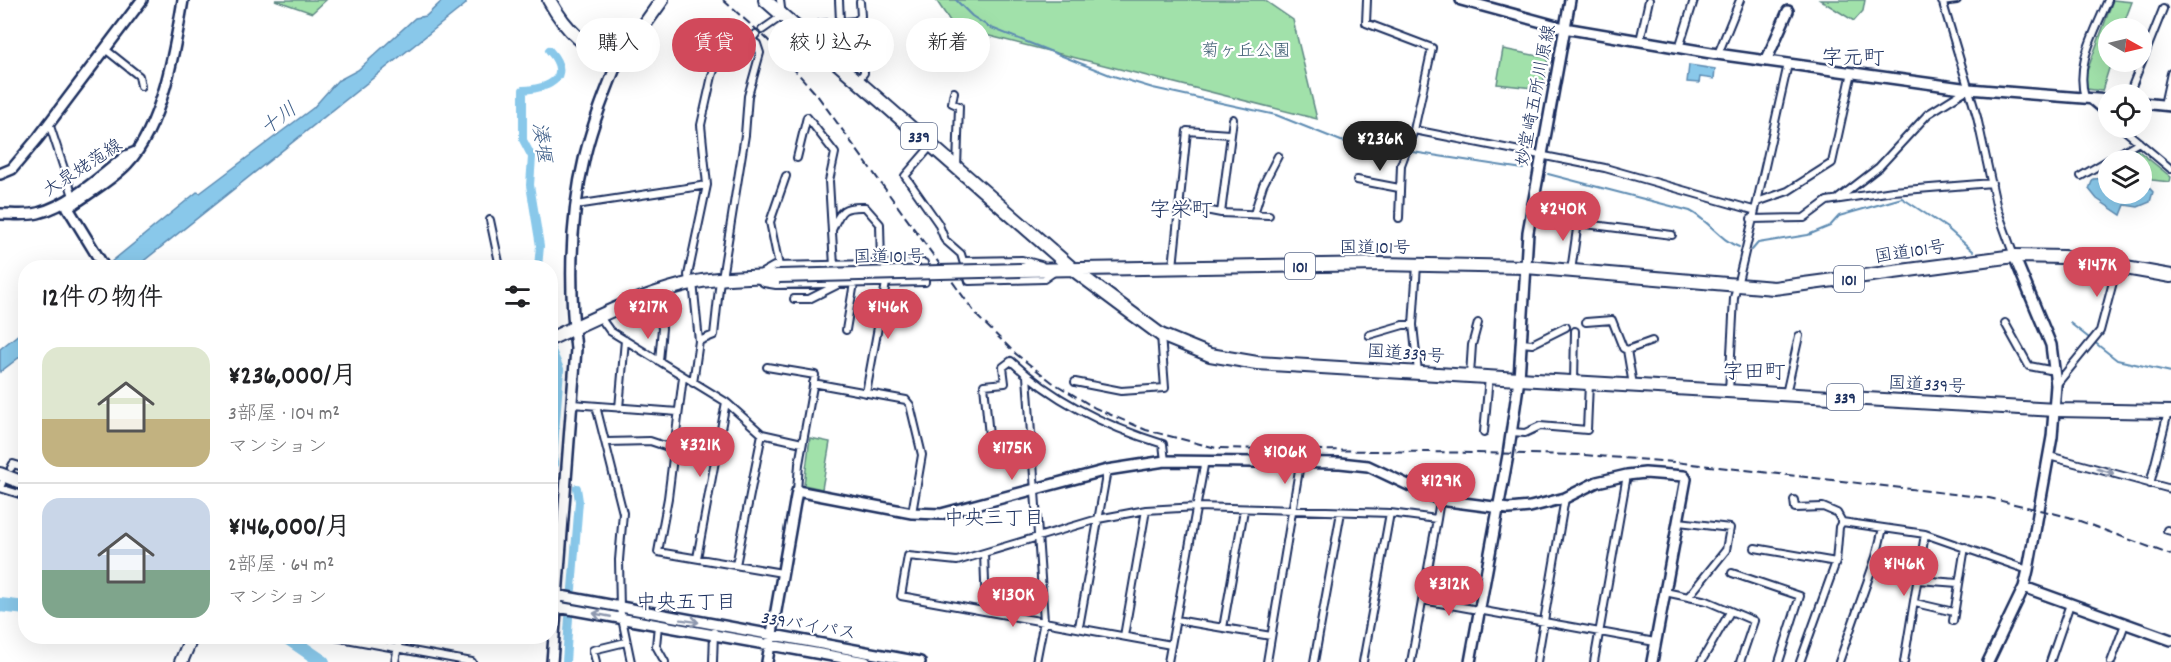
<!DOCTYPE html>
<html lang="ja">
<meta charset="utf-8">
<style>
:root{--surface:#fff;--page:#f2f2f2;--text:#202124;--muted:#757577;--line:#e0e0e0;--accent:#d1495b}
body{margin:0;font-family:Dekko,"Klee One",sans-serif;background:var(--page);color:var(--text);height:100vh;display:flex;flex-direction:column;font-size:22px;white-space:nowrap}
*{box-sizing:border-box;margin:0}
p{font-size:20px;color:var(--muted)}
.icon{flex:none;width:33px;height:33px;fill:none;stroke:currentColor;stroke-width:2;stroke-linecap:round;stroke-linejoin:round}
.map{position:relative;flex:1;overflow:hidden}
.drawer{position:absolute;left:18px;top:260px;width:540px;height:384px;display:flex;flex-direction:column;background:var(--surface);border-radius:24px;box-shadow:0 6px 24px #0002}
.drawer>*{flex:none}
.top-card{position:absolute;left:576px;top:18px;width:570px;height:54px;display:flex;gap:12px}
.needle{width:39px;rotate:98deg}
.fabs{position:absolute;left:2098px;top:18px;display:grid;gap:12px}
.fabs a{display:grid;place-items:center;width:54px;height:54px;border-radius:50%;background:var(--surface);box-shadow:0 6px 24px #0002;font-size:30px}
.price{position:absolute;translate:-50% -51px;padding:0 14px;border-radius:21px;background:var(--accent);color:#fff;font-size:20px;line-height:39px;filter:drop-shadow(0 2px 3px #0008)}
.price::after{content:'';position:absolute;left:50%;top:36px;width:18px;height:14px;margin-left:-9px;background:inherit;clip-path:polygon(0 0,100% 0,50% 100%)}
.price.active{background:#222;color:#fff}
ul{padding:0;list-style:none}
li{display:flex;align-items:center;gap:18px;height:150px;padding:0 24px}
li+li{border-top:2px solid var(--line)}
li span{display:grid;place-items:center;flex:none;width:168px;height:120px;border-radius:18px;color:#555}
li>.icon{margin-inline-start:auto}
span .icon{width:72px;height:72px;fill:#fffc;stroke-width:1}
li b{font-size:26px}
h2{display:flex;justify-content:space-between;align-items:center;height:72px;padding:0 24px;font-size:26px}
.pill{padding:0 21px;border-radius:27px;background:var(--surface);box-shadow:0 6px 24px #0002;font-size:21px;line-height:54px}
.pill.active{background:var(--accent);color:#fff}
.map>svg:first-child{display:block}
.green{fill:#a1e1aa;stroke:#5e8884;stroke-width:1.5}
.water{fill:#89c8ea;stroke:#5d8bb2;stroke-width:1.5}
.lines{fill:none;stroke-linecap:round;stroke-linejoin:round}
.stream{stroke:#5d8bb2;stroke-width:2}
.canal{stroke:#89c8ea;stroke-width:8}
.river{stroke:#89c8ea;stroke-width:14}
.street-casing{stroke:#1b2f5e;stroke-width:10}
.secondary-casing{stroke:#1b2f5e;stroke-width:14}
.highway-casing{stroke:#1b2f5e;stroke-width:16}
.street{stroke:#fff;stroke-width:6}
.secondary{stroke:#fff;stroke-width:9}
.highway{stroke:#fff;stroke-width:12}
.rail{stroke:#1b2f5e;stroke-width:2;stroke-dasharray:9 4.5;stroke-linecap:butt}
.highway-bridge-casing{stroke:#1b2f5e;stroke-width:16;stroke-linecap:butt}
.highway-bridge{stroke:#fff;stroke-width:12}
.oneway{stroke:#8d97ae}
.labels{text-anchor:middle;stroke-width:4.5;stroke-linejoin:round;paint-order:stroke}
.shield{fill:#fff;stroke:#5f6d8e;stroke-width:1.5}
.shield-label{font-size:16px;font-weight:bold;fill:#1b2f5e}
.park-label{font-size:18px;fill:#3c5c71;stroke:#fff}
.street-label{font-size:18px;fill:#1b2f5e;stroke:#fff}
.water-label{font-size:20px;font-style:italic;fill:#3c5d88;stroke:#fff}
.neighbourhood-label{font-size:20px;fill:#1b2f5e;stroke:#fff}
.quarter-label{font-size:21px;fill:#1b2f5e;stroke:#fff}
</style>
<div class="map">
<svg width="2171" height="662" viewBox="0 0 2171 662">
<rect width="100%" height="100%" fill="#fff"/>
<filter id="ink" filterUnits="userSpaceOnUse"><feTurbulence type="fractalNoise" baseFrequency=".0167" numOctaves="2"/><feDisplacementMap in="SourceGraphic" scale="12" xChannelSelector="R" yChannelSelector="G"/><feConvolveMatrix kernelMatrix="1 2 1 2 8 2 1 2 1" color-interpolation-filters="sRGB"/></filter>
<g filter="url(#ink)">
<!-- green -->
<path class="green" d="M 275,0 L 326,0 L 312,13 Z
M 936,0 L 1264,0 L 1293,20 L 1317,119 L 954,27 Z
M 1820,0 L 1865,0 L 1863,11 L 1854,21 Z
M 2113,0 L 2132,2 L 2122,28 L 2109,28 L 2111,62 L 2102,91 L 2087,89 L 2086,74 Z
M 1503,49 L 1548,58 L 1542,89 L 1497,84 Z
M 2135,148 L 2171,177 L 2170,182 L 2152,180 L 2142,175 L 2142,160 L 2116,160 Z
M 810,438 L 830,442 L 822,489 L 804,485 Z"/>
<!-- water -->
<path class="water" d="M 443,0 L 466,0 L 466,4 L 136,267 L 105,267 L 197,192 L 200,193 L 313,108 L 337,81 L 358,70 L 415,18 L 426,16 Z
M 1689,65 L 1715,69 L 1714,79 L 1700,77 L 1699,83 L 1687,82 Z
M 2109,178 L 2109,194 L 2142,194 L 2142,180 L 2153,192 L 2150,202 L 2138,207 L 2125,205 L 2121,215 L 2097,199 L 2089,189 L 2093,179 Z
M 25,329 L 25,353 L 0,372 L 0,349 Z"/>
<g class="lines">
<!-- stream -->
<path class="stream" d="M 956,0 L 972,16 L 989,27 L 1110,75 L 1153,88 L 1276,115 L 1341,141 L 1523,169
M 1548,174 L 1690,211 C 1708,220 1721,241 1739,247
M 1752,250 L 1758,243 L 1808,235 L 1830,226 L 1839,216 L 1902,198 L 1947,228 L 1973,251
M 2070,323 L 2117,360 L 2171,372"/>
<!-- canal -->
<path class="canal" d="M 538,267 L 540,246 L 530,185 L 532,157 L 523,140 L 523,90 C 551,88 573,77 549,50
M 550,346 L 560,369 L 553,459 L 555,464
M 572,589 L 579,501 L 577,488
M 566,662 L 569,618"/>
<!-- river -->
<path class="river" d="M 0,605 L 26,608
M 285,636 L 323,662"/>
<!-- street casing -->
<g class="street-casing">
<path id="street" d="M 839,0 L 840,21
M 1367,0 L 1366,23 L 1432,48 L 1414,130 L 1605,168 L 1753,210
M 1942,0 L 1977,117 L 1997,209 L 2014,256
M 1942,2 L 1957,0
M 856,21 L 861,16 L 860,2
M 762,30 L 782,16 L 780,0
M 803,34 L 820,24 L 856,21 L 862,27 L 864,73 L 857,81
M 1640,41 L 1649,0
M 1679,48 L 1694,0
M 105,49 L 139,76 L 141,86
M 1718,54 L 1740,0
M 954,92 L 952,103 L 959,106 L 957,168
M 2129,94 L 2163,9
M 2085,98 C 2075,64 2095,32 2108,0
M 2089,99 L 2109,116
M 2164,105 L 2171,73
M 49,123 L 73,196
M 2122,128 L 2171,169
M 931,146 L 905,176 L 938,223 L 945,240 L 961,254 L 969,281 L 1044,279 L 1054,272
M 797,158 L 807,117 L 835,153 L 829,181 L 834,266
M 2081,176 L 2139,142
M 1357,180 L 1399,188
M 1839,198 L 1879,167 L 1928,114 L 1968,89
M 1757,202 L 1788,64
M 576,205 L 707,185
M 1180,205 L 1221,213 L 1269,215
M 1532,207 L 1579,215 L 1571,271
M 1221,213 L 1233,119
M 1254,214 L 1263,185 L 1278,156
M 1399,218 L 1401,165 L 1414,130
M 1751,219 L 1804,218 L 1827,201 L 1893,191 L 1992,183
M 490,220 L 500,267
M 1578,223 L 1672,235
M 832,230 C 841,210 842,206 865,207 L 880,224 L 881,264
M 965,261 L 1022,260 L 1041,265
M 924,263 L 925,282 L 776,285 L 764,283 L 755,277 L 774,266 Z
M 1417,265 L 1413,325 L 1418,372
M 779,266 L 770,222 L 786,176
M 1173,267 L 1187,131 L 1229,134
M 722,278 L 745,135 L 748,96 L 760,53 L 757,44 L 751,40
M 693,282 L 699,341 L 693,383
M 689,283 L 688,275 L 707,185 L 701,125 L 712,76 L 722,47 L 726,42 L 751,40 L 756,34
M 654,294 L 662,328 L 659,361
M 794,299 L 809,299 L 839,284
M 600,317 L 610,331 L 726,402 L 762,434 L 802,443
M 1586,322 L 1612,320 L 1623,348 L 1627,350 L 1633,385
M 2005,323 L 2029,366 L 2055,371
M 846,330 L 854,283
M 1369,335 L 1403,325 L 1413,325
M 699,341 L 714,335 L 720,279
M 1521,343 L 1532,344 L 1566,327
M 1627,350 L 1652,341
M 767,367 L 815,375 L 799,464 L 797,491
M 1470,375 L 1472,345 L 1478,323
M 1027,376 L 1044,621 L 1036,662
M 683,377 L 668,498 L 658,552 L 782,573
M 1075,382 L 1121,391 L 1165,388 L 1161,335
M 1574,382 L 1575,331
M 813,383 L 906,400 L 910,405 L 922,455 L 912,513
M 2056,385 L 2100,331 L 2117,267
M 1729,391 L 1734,298 L 1757,202 L 1788,191 L 1832,163 L 1852,72
M 866,393 L 886,283
M 1786,394 L 1799,336
M 572,404 L 678,412
M 596,406 L 623,513 L 619,560 L 620,609 L 631,662
M 619,408 L 625,340
M 1484,432 L 1489,377
M 1512,432 L 1525,433 L 1540,426 L 1587,430 L 1589,383
M 607,442 L 650,441 L 674,449
M 1033,452 L 991,456 L 984,385 L 1005,383 L 1003,367 L 1011,361 C 1054,401 1107,427 1163,444 L 1165,461
M 2049,456 L 2171,489
M 11,468 L 13,464 L 26,468
M 2,483 L 0,488 L 26,496
M 2150,484 L 2168,412
M 1794,500 L 1795,508 L 1823,507 L 1837,513 L 1842,522
M 1437,519 L 1440,500
M 1679,522 L 1730,528 L 1726,550 L 1689,596
M 2167,530 L 2171,531
M 550,533 L 562,535
M 1755,548 L 1836,562
M 984,553 L 986,611
M 697,558 L 726,402
M 736,565 L 762,434
M 1732,573 L 1800,596 L 1779,662
M 1918,580 L 1958,583
M 1665,592 L 1707,601 L 1754,621 L 1740,662
M 1423,600 L 1655,642
M 1915,603 L 1954,612
M 1176,620 L 1271,636
M 1953,621 L 1965,547
M 658,625 L 656,646 L 665,662
M 1079,627 L 1107,470
M 1223,628 L 1244,510
M 330,636 L 472,662
M 1124,636 L 1146,510
M 1171,645 L 901,596 L 908,556 L 957,561 L 1098,519 L 1146,510 L 1197,507 L 1390,513 L 1437,519 L 1411,662
M 395,662 L 400,636
M 596,662 L 593,650 L 626,642
M 713,662 L 714,632
M 1168,662 L 1205,460
M 1267,662 L 1300,464
M 1314,662 L 1341,512
M 1363,662 L 1390,513
M 1537,662 L 1565,498
M 1594,662 L 1627,475
M 1701,662 L 1730,612
M 1800,662 L 1836,562 L 1839,527 L 1842,522 L 1925,534 L 2028,570
M 1839,662 L 1876,557 L 1883,528
M 1904,662 L 1925,534
M 2050,662 L 2070,604
M 2111,662 L 2125,624"/>
</g>
<!-- secondary casing -->
<g class="secondary-casing">
<path id="secondary" d="M 1461,0 L 1564,28 L 1717,54 L 1969,89 L 2109,100
M 1766,61 L 1788,11
M 2142,103 L 2171,106
M 0,174 L 12,169 L 38,138 L 142,0
M 0,214 C 13,214 25,216 38,213 C 70,205 101,176 126,156 L 136,152
M 104,267 L 68,208 C 87,194 111,181 127,164 C 162,127 175,49 183,0
M 2024,587 L 2171,640
M 550,594 L 920,662
M 552,606 L 866,662
M 552,662 L 576,349 C 569,286 570,217 585,155 C 593,123 605,93 617,63
M 767,662 L 797,491 L 912,513 L 941,514 L 1107,470 L 1165,461 L 1340,463 L 1368,466 L 1440,500 L 1509,509 L 1530,507 L 1565,498 L 1597,482 L 1627,475 L 1645,473 L 1684,476 L 1686,479 L 1652,662
M 1470,662 L 1508,455 L 1519,379 L 1528,232 L 1570,0
M 1988,662 L 2024,587 L 2028,570 L 2052,437 L 2056,385 L 2051,345 L 2014,256"/>
</g>
<!-- highway casing -->
<g class="highway-casing">
<path id="highway" d="M 549,0 C 568,34 584,45 617,63 L 662,0
M 765,0 L 1075,271 L 1161,335 L 1210,355 L 1257,363 L 1519,379 L 2056,410 L 2171,412
M 1021,270 L 1380,264 L 1526,267 L 1774,288 L 2014,256 L 2063,257 L 2171,276
M 550,339 C 593,319 636,297 683,285 C 714,277 747,277 779,276
M 0,474 L 26,484
M 181,662 L 192,636"/>
</g>
<!-- street -->
<use href="#street" class="street"/>
<!-- secondary -->
<use href="#secondary" class="secondary"/>
<!-- highway -->
<use href="#highway" class="highway"/>
<!-- rail -->
<path class="rail" d="M 723,0 L 767,39 L 817,95 L 978,317 L 1016,354 L 1052,382 L 1095,408 L 1146,430 L 1216,448 L 1583,455 L 1675,462 L 1989,498 L 2069,517 L 2171,555"/>
<!-- highway-bridge casing -->
<g class="highway-bridge-casing">
<path id="highway-bridge" d="M 779,276 L 1021,270"/>
</g>
<!-- highway-bridge -->
<use href="#highway-bridge" class="highway-bridge"/>
</g>
<!-- one-way arrows -->
<defs><path id="oneway-shaft" d="M-6 0H5M1.5-3L5.5 0L1.5 3" fill="none" stroke-width="1.6" stroke-linecap="round" stroke-linejoin="round" transform="scale(1.5)"/></defs>
<g class="oneway">
<use href="#oneway-shaft" transform="translate(2105 471) rotate(16)"/>
<use href="#oneway-shaft" transform="translate(602 615) rotate(-169)"/>
<use href="#oneway-shaft" transform="translate(690 621) rotate(9)"/>
</g>
</g>
<g class="labels">
<!-- shield labels -->
<g class="shield">
<rect x="901" y="123" width="36" height="26" rx="4.5"/>
<rect x="1285" y="253" width="30" height="26" rx="4.5"/>
<rect x="1834" y="266" width="30" height="26" rx="4.5"/>
<rect x="1827" y="384" width="36" height="26" rx="4.5"/>
</g>
<g class="shield-label">
<text x="919" y="142">339</text>
<text x="1300" y="272">101</text>
<text x="1849" y="285">101</text>
<text x="1845" y="403">339</text>
</g>
<!-- park labels -->
<g class="park-label">
<text x="1246" y="56">菊ヶ丘公園</text>
</g>
<!-- street labels -->
<g class="street-label">
<text transform="translate(1535 95) rotate(-79)" y="6">妙堂崎五所川原線</text>
<text transform="translate(82 167) rotate(-33)" y="6">大泉姥萢線</text>
<text x="1375" y="253">国道101号</text>
<text transform="translate(1910 251) rotate(-9)" y="6">国道101号</text>
<text transform="translate(889 256) rotate(-1)" y="6">国道101号</text>
<text transform="translate(1406 353) rotate(4)" y="6">国道339号</text>
<text transform="translate(1927 384) rotate(3)" y="6">国道339号</text>
<text transform="translate(809 625) rotate(10)" y="6">339バイパス</text>
</g>
<!-- water labels -->
<g class="water-label">
<text transform="translate(278 118) rotate(-38)" y="7">十川</text>
<text transform="translate(543 142) rotate(82)" y="7">湊堰</text>
</g>
<!-- neighbourhood labels -->
<g class="neighbourhood-label">
<text x="994" y="524">中央三丁目</text>
<text x="686" y="608">中央五丁目</text>
</g>
<!-- quarter labels -->
<g class="quarter-label">
<text x="1853" y="64">字元町</text>
<text x="1181" y="216">字栄町</text>
<text x="1754" y="378">字田町</text>
</g>
</g>
</svg>
<div class="fabs">
<a><svg class="needle" viewBox="-14 -14 28 28"><path d="M0-13l5 13h-10z" fill="#e53935"/><path d="M0 13l5-13h-10z" fill="#757577"/></svg></a>
<a><svg class="icon" aria-label="locate" viewBox="0 0 24 24"><circle cx="12" cy="12" r="6"/><path d="M12 2v4M12 18v4M2 12h4M18 12h4"/></svg></a>
<a><svg class="icon" aria-label="layers" viewBox="0 0 24 24"><path d="M12 4l9 5-9 5-9-5zM3 14l9 5 9-5"/></svg></a>
</div>
<b class="price active" style="left:1380px;top:172px">¥236K</b>
<b class="price" style="left:1563px;top:242px">¥240K</b>
<b class="price" style="left:2097px;top:298px">¥147K</b>
<b class="price" style="left:648px;top:340px">¥217K</b>
<b class="price" style="left:888px;top:340px">¥146K</b>
<b class="price" style="left:700px;top:478px">¥321K</b>
<b class="price" style="left:1012px;top:481px">¥175K</b>
<b class="price" style="left:1285px;top:485px">¥106K</b>
<b class="price" style="left:1441px;top:514px">¥129K</b>
<b class="price" style="left:1904px;top:597px">¥146K</b>
<b class="price" style="left:1449px;top:617px">¥312K</b>
<b class="price" style="left:1013px;top:628px">¥130K</b>
<div class="top-card">
<a class="pill">購入</a>
<a class="pill active">賃貸</a>
<a class="pill">絞り込み</a>
<a class="pill">新着</a>
</div>
<section class="drawer">
<h2>12件の物件<svg class="icon" aria-label="filters" viewBox="0 0 24 24"><path d="M4 7h16M4 17h16"/><circle cx="9" cy="7" r="2"/><circle cx="15" cy="17" r="2"/></svg></h2>
<ul>
<li><span style="background:linear-gradient(#dfe7d0 60%,#c2b280 0)"><svg class="icon" aria-label="home" viewBox="0 0 24 24"><path d="M3 11l9-7 9 7M6 9v11h12V9"/></svg></span><div><b>¥236,000/月</b><p>3部屋 · 104 m²</p><p>マンション</p></div></li>
<li><span style="background:linear-gradient(#c9d6e8 60%,#7fa58c 0)"><svg class="icon" aria-label="home" viewBox="0 0 24 24"><path d="M3 11l9-7 9 7M6 9v11h12V9"/></svg></span><div><b>¥146,000/月</b><p>2部屋 · 64 m²</p><p>マンション</p></div></li>
</ul>
</section>
</div>
